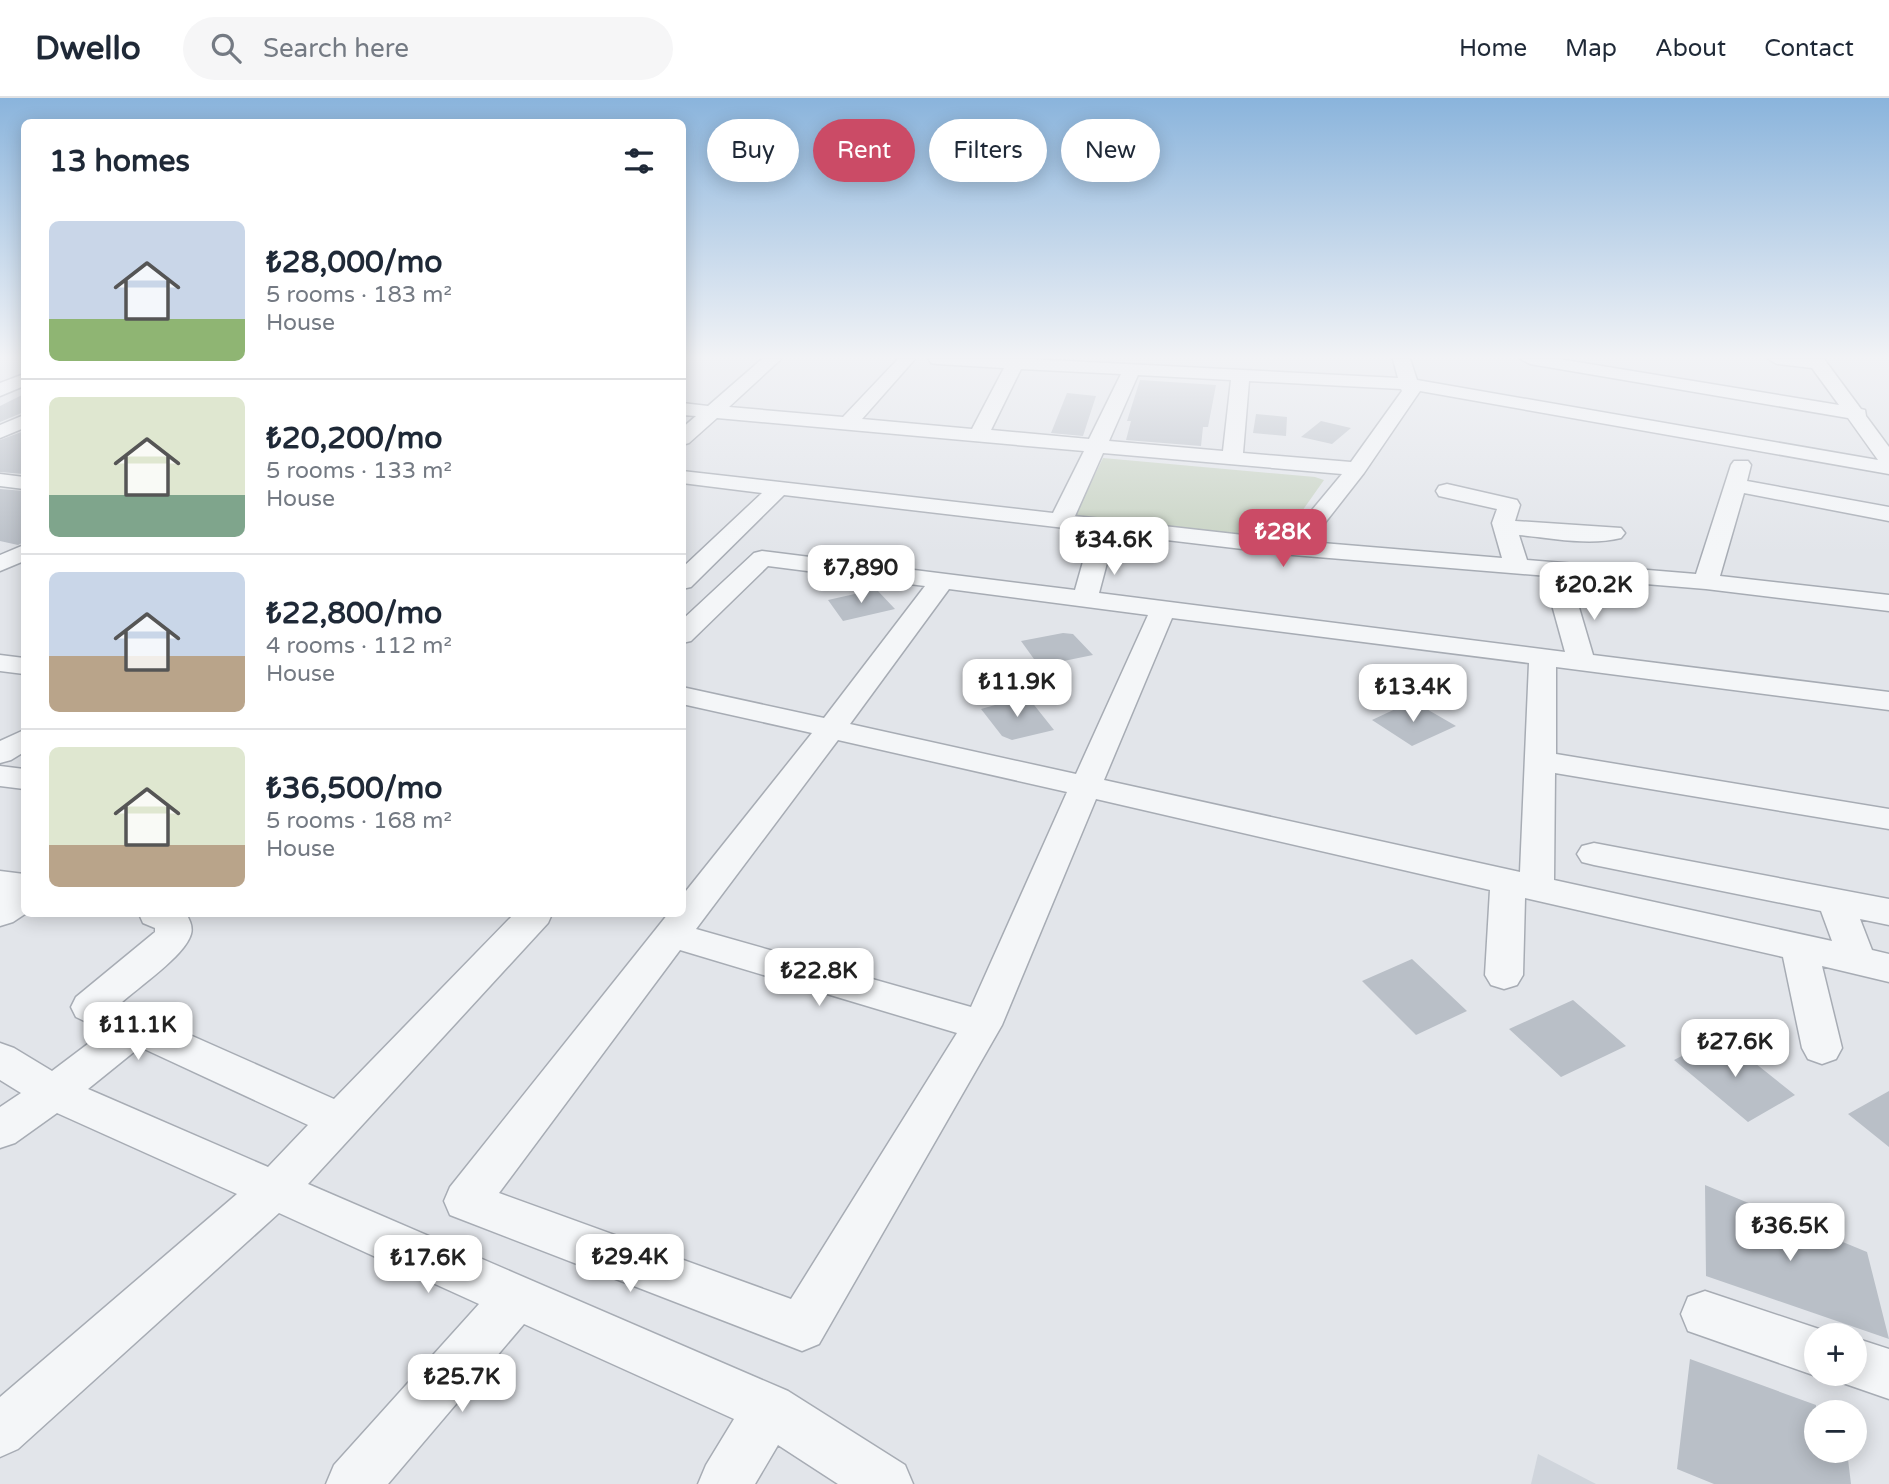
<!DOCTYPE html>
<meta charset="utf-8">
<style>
:root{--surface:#fff;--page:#f6f6f7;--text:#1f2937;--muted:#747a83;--line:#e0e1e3;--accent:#cb4b66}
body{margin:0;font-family:"Varela Round",sans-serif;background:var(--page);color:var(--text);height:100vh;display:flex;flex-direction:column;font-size:26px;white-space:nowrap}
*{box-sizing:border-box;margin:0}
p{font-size:23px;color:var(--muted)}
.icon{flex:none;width:38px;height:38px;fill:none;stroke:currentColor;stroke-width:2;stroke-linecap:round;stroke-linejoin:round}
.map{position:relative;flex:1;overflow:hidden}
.details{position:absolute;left:21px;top:21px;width:665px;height:798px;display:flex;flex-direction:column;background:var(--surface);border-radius:10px;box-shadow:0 4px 18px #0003}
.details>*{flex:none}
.top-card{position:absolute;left:707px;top:21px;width:665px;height:63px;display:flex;gap:14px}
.buttons{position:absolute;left:1804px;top:1225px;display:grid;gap:14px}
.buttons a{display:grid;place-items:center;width:63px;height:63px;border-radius:50%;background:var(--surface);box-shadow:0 4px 18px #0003;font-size:35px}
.price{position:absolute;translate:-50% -60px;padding:0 16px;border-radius:14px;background:#fff;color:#222;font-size:23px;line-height:46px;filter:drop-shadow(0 2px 4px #0008)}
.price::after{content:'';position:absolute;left:50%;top:42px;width:21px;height:16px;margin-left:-10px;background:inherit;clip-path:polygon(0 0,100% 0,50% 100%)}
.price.selected{background:var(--accent);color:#fff}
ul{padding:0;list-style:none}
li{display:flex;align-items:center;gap:21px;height:175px;padding:0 28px}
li+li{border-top:2px solid var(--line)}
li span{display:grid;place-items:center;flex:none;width:196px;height:140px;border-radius:10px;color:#555}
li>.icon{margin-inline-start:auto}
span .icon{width:84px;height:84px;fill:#fffc;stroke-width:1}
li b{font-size:30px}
h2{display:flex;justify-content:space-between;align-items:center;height:84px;padding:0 28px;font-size:30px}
.tag{padding:0 24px;border-radius:32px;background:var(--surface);box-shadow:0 4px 18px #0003;font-size:24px;line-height:63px}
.tag.selected{background:var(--accent);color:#fff}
header{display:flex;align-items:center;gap:42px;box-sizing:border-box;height:98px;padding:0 35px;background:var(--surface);border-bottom:2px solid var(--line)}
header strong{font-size:33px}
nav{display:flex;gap:38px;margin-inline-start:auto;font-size:24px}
.search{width:490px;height:63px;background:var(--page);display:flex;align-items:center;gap:18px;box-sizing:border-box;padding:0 24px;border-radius:38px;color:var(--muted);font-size:26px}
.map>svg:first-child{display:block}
.built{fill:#d0d5dc}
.green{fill:#c8d3c3}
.building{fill:#b9bfc7}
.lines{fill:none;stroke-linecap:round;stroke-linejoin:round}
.minor-casing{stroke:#a7acb4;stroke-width:3}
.minor{fill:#f4f6f8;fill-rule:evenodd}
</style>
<header>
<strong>Dwello</strong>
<div class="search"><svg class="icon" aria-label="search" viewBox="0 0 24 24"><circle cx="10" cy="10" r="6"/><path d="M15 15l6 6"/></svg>Search here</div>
<nav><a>Home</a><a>Map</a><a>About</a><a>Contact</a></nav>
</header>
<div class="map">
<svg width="1889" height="1386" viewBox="0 0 1889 1386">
<rect width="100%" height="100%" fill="#e2e5ea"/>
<!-- built -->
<path class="built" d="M 1538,1356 L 1596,1386 L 1531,1386 Z"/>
<!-- green -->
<path class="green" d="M 1103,360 L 1315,379 L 1324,382 L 1281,443 L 1239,435 L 1229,439 L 1073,421 Z"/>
<!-- building -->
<path class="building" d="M 1140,282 L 1216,287 L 1208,329 L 1203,329 L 1201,348 L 1126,342 L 1131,323 L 1127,323 Z
M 1067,295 L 1096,298 L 1083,338 L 1051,335 Z
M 24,296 L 24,314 L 0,324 L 0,308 Z
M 1256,316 L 1287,319 L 1286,338 L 1253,335 Z
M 1321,323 L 1351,330 L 1332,346 L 1301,339 Z
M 24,333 L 24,376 L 0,374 L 0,342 Z
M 0,391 L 24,393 L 24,444 L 18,447 L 0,443 Z
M 868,493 L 878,493 L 895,511 L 843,523 L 828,502 Z
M 1063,535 L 1073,536 L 1093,557 L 1039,568 L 1021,543 Z
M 1027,598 L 1054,632 L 1012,642 L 1002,638 L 981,611 Z
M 1406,606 L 1418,606 L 1456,628 L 1412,648 L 1372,622 Z
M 1412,861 L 1467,913 L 1416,937 L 1362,883 Z
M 1573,902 L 1626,948 L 1561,979 L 1509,931 Z
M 1721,938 L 1795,997 L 1748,1024 L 1674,962 Z
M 1889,993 L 1889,1049 L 1848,1016 Z
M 1705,1087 L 1867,1154 L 1889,1241 L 1706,1178 Z
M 1690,1261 L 1816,1307 L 1816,1353 L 1847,1353 L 1851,1386 L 1714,1386 L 1677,1371 Z"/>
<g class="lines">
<!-- minor casing -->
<g class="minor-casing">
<path id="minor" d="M 762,261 L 781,261 L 729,309 L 843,319 L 898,261 L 915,261 L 862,321 L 972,331 L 1004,270 L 937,266 L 931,265 L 929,261 L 1029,261 L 1398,280 L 1393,261 L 1410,261 L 1417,282 L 1878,362 L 1848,320 L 1530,266 L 1521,261 L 1559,261 L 1839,307 L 1812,270 L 1777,266 L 1768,261 L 1824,261 L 1861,311 L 1865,312 L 1866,318 L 1889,349 L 1889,376 L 1420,293 L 1364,375 L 1310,444 L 1502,460 L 1492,425 L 1497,411 L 1439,398 L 1436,393 L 1439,388 L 1447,386 L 1517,402 L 1520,407 L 1515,423 L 1621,430 L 1625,435 L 1621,440 C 1589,448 1551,440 1519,437 L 1527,462 L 1696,476 L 1731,367 L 1734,363 L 1748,363 L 1751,367 L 1747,383 L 1889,409 L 1889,423 L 1744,395 L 1720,478 L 1889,497 L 1889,513 L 1706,491 L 1293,457 L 784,397 L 691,489 L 682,491 L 682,470 L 762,395 L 682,385 L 682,373 L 1053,415 L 1084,353 L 717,320 L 689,345 L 682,347 L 682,330 L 696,318 L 682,317 L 682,305 L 708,308 ZM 1021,271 L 1121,276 L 1089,341 L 991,332 ZM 1138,277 L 1231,282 L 1223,353 L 1109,343 ZM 1249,283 L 1401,291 L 1402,293 L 1351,364 L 1243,355 ZM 1103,355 L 1342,376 L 1287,442 L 1075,418 Z
M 24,276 L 24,288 L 0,298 L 0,285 Z
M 24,317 L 24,330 L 0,340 L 0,327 Z
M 0,376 L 24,379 L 24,391 L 0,388 Z
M 1100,439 L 1108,441 L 1112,446 L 1099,495 L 1565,554 L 1549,496 L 1553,491 L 1562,488 L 1571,491 L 1575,496 L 1593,557 L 1889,594 L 1889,612 L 1556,569 L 1556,656 L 1889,711 L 1889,731 L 1555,675 L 1554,782 L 1832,843 L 1821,813 L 1594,767 L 1582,764 L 1577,756 L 1582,748 L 1594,745 L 1889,801 L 1889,827 L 1860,821 L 1872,852 L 1889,856 L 1889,884 L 1822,868 L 1842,950 L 1836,961 L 1822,966 L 1808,961 L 1802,950 L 1783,859 L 1525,800 L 1523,877 L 1517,887 L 1504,891 L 1491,887 L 1485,877 L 1490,792 L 1096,701 L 1002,927 L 819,1246 L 802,1253 L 450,1117 L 444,1103 L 450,1089 L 668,816 L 682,816 L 682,798 L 812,635 L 682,606 L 682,589 L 824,620 L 925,488 L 768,468 L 691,543 L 682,545 L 682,522 L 754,455 L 762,453 L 1075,492 L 1088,446 L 1092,441 ZM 949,491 L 1148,517 L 1076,676 L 850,626 ZM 1172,520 L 1529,565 L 1520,774 L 1104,682 ZM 838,642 L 1067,694 L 971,909 L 696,831 ZM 680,852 L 957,935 L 791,1201 L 499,1095 Z
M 24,447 L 24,463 L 0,473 L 0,457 Z
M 0,557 L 24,560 L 24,576 L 0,573 Z
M 24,632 L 24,654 L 11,662 L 0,665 L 0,643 Z
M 0,668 L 24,671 L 24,691 L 0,688 Z
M 0,773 L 24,776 L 25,816 L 13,824 L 0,828 Z
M 139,816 L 186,816 C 190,822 193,829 191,836 C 185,858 137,890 120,906 L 334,1001 L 514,816 L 552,816 L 548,825 L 308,1086 L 788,1293 L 905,1367 L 913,1386 L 838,1386 L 778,1347 L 755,1386 L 698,1386 L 706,1367 L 734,1321 L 524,1226 L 388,1386 L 326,1386 L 334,1367 L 479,1206 L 279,1115 L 18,1351 L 0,1359 L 0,1299 L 237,1096 L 57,1015 L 15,1045 L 0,1050 L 0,1009 L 21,995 L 0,982 L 0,945 L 14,950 L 52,973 L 105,933 L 76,919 L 71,909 L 76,899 L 155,834 L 155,830 L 143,825 ZM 140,949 L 308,1027 L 268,1069 L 88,991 Z
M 1705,1193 L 1834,1236 L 1816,1237 L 1816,1276 L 1821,1276 L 1816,1278 L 1688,1233 L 1681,1216 L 1688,1199 Z
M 1855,1240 L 1889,1251 L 1889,1301 L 1837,1283 L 1834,1276 L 1855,1276 Z"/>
</g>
<!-- minor -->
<use href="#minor" class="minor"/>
</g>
<!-- sky -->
<linearGradient id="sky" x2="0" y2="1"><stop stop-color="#8ab4dc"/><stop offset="0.57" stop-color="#f2f3f6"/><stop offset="1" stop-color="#f2f3f6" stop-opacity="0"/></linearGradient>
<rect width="1889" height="455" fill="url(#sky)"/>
</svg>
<div class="buttons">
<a>+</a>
<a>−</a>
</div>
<b class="price selected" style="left:1283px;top:471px">₺28K</b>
<b class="price" style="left:1114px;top:479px">₺34.6K</b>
<b class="price" style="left:861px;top:507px">₺7,890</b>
<b class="price" style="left:1594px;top:524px">₺20.2K</b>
<b class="price" style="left:1017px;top:621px">₺11.9K</b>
<b class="price" style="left:1413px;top:626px">₺13.4K</b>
<b class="price" style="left:819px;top:910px">₺22.8K</b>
<b class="price" style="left:138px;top:964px">₺11.1K</b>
<b class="price" style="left:1735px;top:981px">₺27.6K</b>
<b class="price" style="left:1790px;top:1165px">₺36.5K</b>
<b class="price" style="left:630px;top:1196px">₺29.4K</b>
<b class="price" style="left:428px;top:1197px">₺17.6K</b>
<b class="price" style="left:462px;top:1316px">₺25.7K</b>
<div class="top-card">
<a class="tag">Buy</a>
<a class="tag selected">Rent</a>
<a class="tag">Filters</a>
<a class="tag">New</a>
</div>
<section class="details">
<h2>13 homes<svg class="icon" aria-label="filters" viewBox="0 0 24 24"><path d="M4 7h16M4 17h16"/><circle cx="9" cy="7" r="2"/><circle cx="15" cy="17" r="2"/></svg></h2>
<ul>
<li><span style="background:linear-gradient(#c9d6e8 70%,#8fb573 0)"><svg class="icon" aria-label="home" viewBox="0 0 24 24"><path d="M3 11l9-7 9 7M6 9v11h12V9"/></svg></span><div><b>₺28,000/mo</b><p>5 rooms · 183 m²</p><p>House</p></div></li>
<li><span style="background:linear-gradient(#dfe7d0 70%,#7fa58c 0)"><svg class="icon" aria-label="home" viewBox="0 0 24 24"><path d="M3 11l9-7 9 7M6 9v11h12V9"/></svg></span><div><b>₺20,200/mo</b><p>5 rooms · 133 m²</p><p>House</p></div></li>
<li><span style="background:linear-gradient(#c9d6e8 60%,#b9a48a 0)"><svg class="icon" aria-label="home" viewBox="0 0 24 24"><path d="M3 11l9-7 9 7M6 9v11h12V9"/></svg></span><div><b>₺22,800/mo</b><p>4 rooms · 112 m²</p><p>House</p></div></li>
<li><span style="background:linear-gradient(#dfe7d0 70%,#b9a48a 0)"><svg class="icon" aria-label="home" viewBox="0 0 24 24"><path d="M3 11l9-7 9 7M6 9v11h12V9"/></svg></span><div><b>₺36,500/mo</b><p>5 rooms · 168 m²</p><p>House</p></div></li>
</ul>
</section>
</div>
